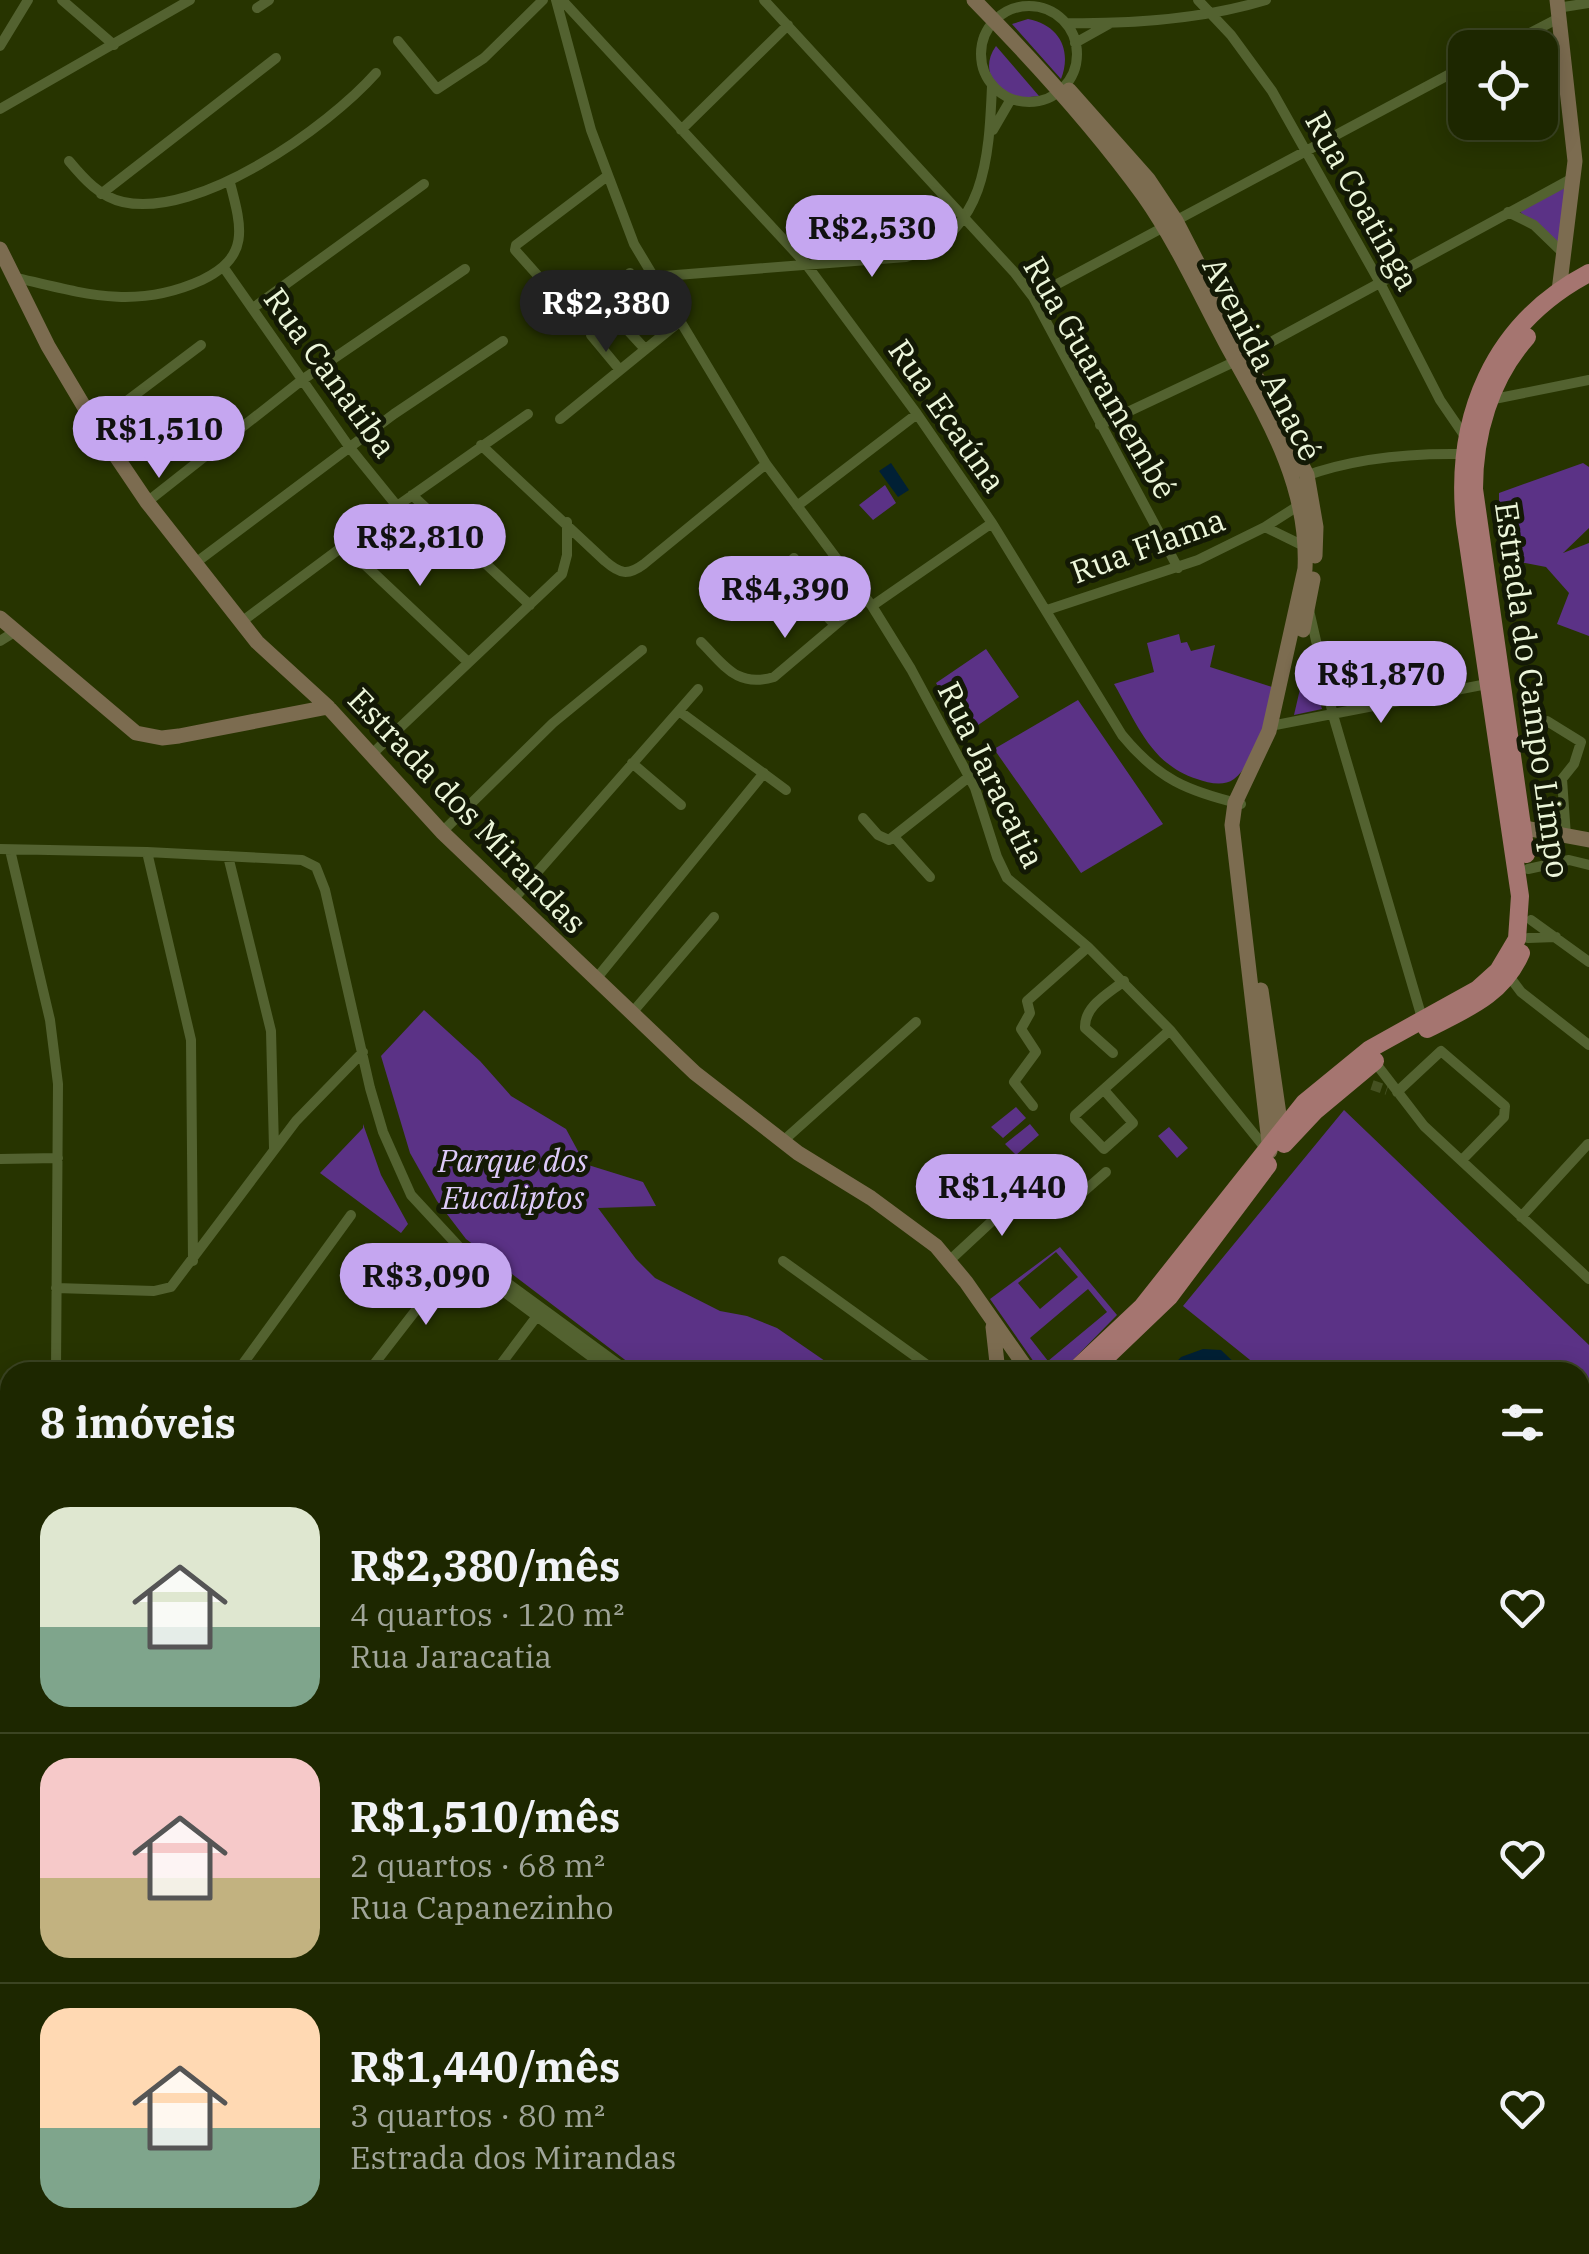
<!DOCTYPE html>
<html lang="pt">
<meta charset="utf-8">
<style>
:root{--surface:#1d2700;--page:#252f0a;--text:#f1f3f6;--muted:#a0a599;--line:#3b4422;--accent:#c5a6f0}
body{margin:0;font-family:"IBM Plex Serif",serif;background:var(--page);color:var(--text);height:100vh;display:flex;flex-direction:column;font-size:38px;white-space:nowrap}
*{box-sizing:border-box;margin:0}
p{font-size:32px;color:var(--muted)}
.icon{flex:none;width:55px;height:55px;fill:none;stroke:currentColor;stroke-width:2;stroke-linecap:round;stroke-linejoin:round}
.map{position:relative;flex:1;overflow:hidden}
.details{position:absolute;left:0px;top:1362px;width:1590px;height:892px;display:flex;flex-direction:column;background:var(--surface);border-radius:30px 30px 0 0;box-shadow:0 5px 25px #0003,0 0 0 2px var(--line)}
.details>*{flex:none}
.fabs{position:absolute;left:1448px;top:30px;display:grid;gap:20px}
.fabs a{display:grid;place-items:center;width:110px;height:110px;border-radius:20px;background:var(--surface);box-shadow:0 5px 25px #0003,0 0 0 2px var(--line);font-size:50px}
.price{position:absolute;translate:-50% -85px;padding:0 22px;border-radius:35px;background:var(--accent);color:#111;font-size:32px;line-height:65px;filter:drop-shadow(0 2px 5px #0008)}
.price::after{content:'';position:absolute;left:50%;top:60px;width:30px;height:22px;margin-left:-15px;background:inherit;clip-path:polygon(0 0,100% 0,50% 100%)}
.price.current{background:#222;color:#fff}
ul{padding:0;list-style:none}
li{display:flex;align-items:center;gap:30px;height:250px;padding:0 40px}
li+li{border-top:2px solid var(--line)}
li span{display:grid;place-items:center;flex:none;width:280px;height:200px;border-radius:30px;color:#555}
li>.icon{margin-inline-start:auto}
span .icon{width:120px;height:120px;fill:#fffc;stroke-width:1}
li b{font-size:42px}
h2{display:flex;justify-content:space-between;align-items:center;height:120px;padding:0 40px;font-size:42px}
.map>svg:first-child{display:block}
.green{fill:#5b3286;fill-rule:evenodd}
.water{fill:#012035}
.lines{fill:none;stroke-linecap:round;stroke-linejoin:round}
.river{stroke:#012035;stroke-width:20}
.street-tunnel{stroke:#455121;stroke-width:10;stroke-dasharray:10 5;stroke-linecap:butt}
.street{stroke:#536230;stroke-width:10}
.secondary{stroke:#7c6c50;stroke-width:15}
.primary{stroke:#a57570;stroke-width:18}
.labels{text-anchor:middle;stroke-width:10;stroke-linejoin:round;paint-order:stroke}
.street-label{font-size:32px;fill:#ecf6da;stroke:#131905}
.park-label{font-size:32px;font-style:italic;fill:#ddcaf9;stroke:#131905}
</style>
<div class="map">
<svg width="1589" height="2254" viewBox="0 0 1589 2254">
<rect width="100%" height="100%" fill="#273400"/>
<!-- green -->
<path class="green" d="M 1028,19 C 1060,25 1072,51 1061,79 L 1012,24 Z
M 996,46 L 1039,96 L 1012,99 C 992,87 981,67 996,46 Z
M 1572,182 L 1561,248 L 1518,210 Z
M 1583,463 L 1589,467 L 1589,528 L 1563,553 L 1589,543 L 1589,636 L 1557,624 L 1569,593 L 1546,567 L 1499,558 L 1499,493 Z
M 885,485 L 896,503 L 873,520 L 859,505 Z
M 1179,634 L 1181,643 L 1187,642 L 1191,651 L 1215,645 L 1210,667 L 1278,689 C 1268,713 1255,763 1234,779 C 1223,787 1209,783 1197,779 C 1150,764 1137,723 1114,684 L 1154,672 L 1147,643 Z
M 986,649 L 1019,697 L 965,734 L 936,683 Z
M 1306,663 L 1308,663 L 1322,709 L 1294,715 Z
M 1368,673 L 1373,697 L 1341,702 L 1334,678 Z
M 1078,700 L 1163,824 L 1081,873 L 994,749 Z
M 424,1010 L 480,1061 L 511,1096 L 566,1129 L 585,1164 L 643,1182 L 656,1206 L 598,1208 L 636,1259 L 655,1278 L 720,1311 L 747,1316 L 777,1328 L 841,1372 L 641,1372 L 466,1239 L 437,1201 L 410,1153 L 381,1056 Z
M 1016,1107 L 1026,1118 L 1003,1138 L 991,1127 Z
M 1344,1110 L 1589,1345 L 1589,1499 L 1580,1491 L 1580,1372 L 1265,1372 L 1183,1306 Z
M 363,1124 L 381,1175 L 408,1224 L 401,1233 L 320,1173 L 363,1128 Z
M 1030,1124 L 1039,1135 L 1016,1155 L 1005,1144 Z
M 1169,1127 L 1188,1148 L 1177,1158 L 1158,1136 Z
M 1060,1247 L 1117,1315 L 1065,1368 L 1059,1372 L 1041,1372 L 990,1299 ZM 1056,1252 L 1078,1277 L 1040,1309 L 1018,1283 ZM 1088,1289 L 1107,1312 L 1048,1361 L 1030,1338 Z"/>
<!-- water -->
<path class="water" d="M 891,463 L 909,490 L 898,497 L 879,471 Z
M 1203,1349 L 1221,1350 L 1244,1372 L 1167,1372 L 1181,1357 Z"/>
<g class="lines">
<!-- river -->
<path class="river" d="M 1580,1610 L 1589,1604"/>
<!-- street-tunnel -->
<path class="street-tunnel" d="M 1372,1085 L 1387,1090"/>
<!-- street -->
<path class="street" d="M 62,0 L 114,45
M 556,0 L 591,130 L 634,244 L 766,464 L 872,606 L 911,669 L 975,788 L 997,857 L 1007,878 L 1088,947 L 1170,1030 L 1266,1149
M 562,0 L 806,264 L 917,414 L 992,523 L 1122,735 C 1158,779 1187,791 1241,804
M 764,0 L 1014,272 L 1033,297 L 1178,568
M 1198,0 L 1231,35 L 1272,91 L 1379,281 L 1440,400 L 1466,438
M981 54a48 48 0 1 1 96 0a48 48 0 1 1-96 0Z
M 257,8 L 269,0
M 1557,8 L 1589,3
M 1066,23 C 1131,24 1204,19 1266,0
M 398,41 L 437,89 L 484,58 L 543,0
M 1075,43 L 1109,24
M 0,46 L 28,0
M 1501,48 L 1559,18
M 0,109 L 190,0
M 681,130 L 788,25
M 993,130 L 1011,99
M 69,161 C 84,179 100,197 123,202 C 199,219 328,127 376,73
M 101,194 L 276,58
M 1508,212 L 1534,225 L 1562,252
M 224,268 L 350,448 L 397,506
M 630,273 L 601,296 L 602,302 L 645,349
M 13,277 C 82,293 134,311 202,280 C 250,257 242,228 230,183
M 651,277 L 906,257 C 986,235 989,156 992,86
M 548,287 L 515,250 L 516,245 L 606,177
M 1033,297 L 1465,66
M 253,308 L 424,184
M 591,335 L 620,370
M 1489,400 L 1589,380
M 560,419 L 679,322
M 95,425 L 201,345
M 1100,425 L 1236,361 L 1573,178
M 481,445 L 605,561 C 620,574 628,576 644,564 L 766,464
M 1302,477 C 1353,458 1409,453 1463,454
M 412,495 L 530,605
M 147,502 L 302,380 L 465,269
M 797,506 L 917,414
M 1265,527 L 1306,547
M 344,545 L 468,662
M 794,558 L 790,562 L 790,576 L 835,625
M 194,564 L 394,414 L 503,341
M 872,606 L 992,523
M 1047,610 L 1198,560 L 1265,527 L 1301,504
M 1309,610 L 1333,715 L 1422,1018
M 240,623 L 397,506 L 528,414
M 0,641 L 16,631
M 701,642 C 725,666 737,688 774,677 L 866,599
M 679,711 L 786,790
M 1547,721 L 1581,742 L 1574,764 L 1562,779 L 1566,836
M 1270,726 L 1487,684
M 372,754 L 562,574 L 567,555 L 567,522
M 632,763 L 681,805
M 863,818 L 878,835 L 889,840 L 970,776
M 442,832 L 553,723 L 642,650
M 895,838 L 930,877
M 0,849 L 147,852 L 302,860 L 316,867 L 325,890 L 370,1088 L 383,1132 L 411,1195 L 461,1249 L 629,1372
M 10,850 L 50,1020 L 58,1084 L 56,1372
M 147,852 L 191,1040 L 193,1261
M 228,856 L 271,1031 L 274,1148
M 1528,869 L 1569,860 L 1589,865
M 512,901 L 698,689
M 1531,920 L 1589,962
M 1528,938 L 1556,937
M 1509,976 L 1521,992 L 1589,1045
M 596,979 L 764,773
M 631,1014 L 714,917
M 1113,1053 L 1085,1028 C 1084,1006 1108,994 1124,981
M 1374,1061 L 1424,1126 L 1589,1279
M 1104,1090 L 1133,1123 L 1104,1149 L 1075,1119 L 1075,1115 L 1170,1030
M 1397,1092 L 1441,1051 L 1505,1106 L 1504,1117 L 1462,1160
M 1033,1106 L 1014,1082 L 1036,1052 L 1021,1029 L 1030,1013 L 1027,1001 L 1088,947
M 783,1141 L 916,1022
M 0,1159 L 58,1158
M 1521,1217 L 1588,1144
M 783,1261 L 937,1372
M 949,1261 L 1031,1185 L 1037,1185 L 1055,1204 L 1066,1207 L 1106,1172
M 56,1288 L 154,1291 L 171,1287 L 296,1121 L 363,1052
M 237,1372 L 351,1215
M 368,1372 L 457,1257 L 612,1372
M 495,1372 L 537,1316
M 0,1531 L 10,1516
M 0,1557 L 10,1568
M 0,1691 L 10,1695
M 0,1929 L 10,1942
M 0,1961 L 10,1953
M 1580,1967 L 1589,1963
M 1580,2009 L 1589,2028
M 0,2094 L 10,2087
M 1580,2212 L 1589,2207
M 0,2226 L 10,2219
M 629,2245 L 634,2254
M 35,2253 L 88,2253 L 98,2245
M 801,2254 L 802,2245
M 1318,2254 L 1326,2245
M 1439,2254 L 1449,2245"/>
<!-- secondary -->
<path class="secondary" d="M 974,0 C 1034,61 1094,127 1144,196 C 1177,243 1202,299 1229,349 C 1268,419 1309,486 1305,569 L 1269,731 L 1235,803 L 1232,825 L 1270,1151
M 1557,0 L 1575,161 L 1559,291
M 1069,90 L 1148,179 L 1176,221 L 1307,475 L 1316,527 L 1315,556
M 0,249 L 48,346 L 95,425 L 147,502 L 257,642 L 328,707 L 442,832 L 695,1073 L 798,1153 L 871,1198 L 936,1246 L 966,1282 L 1029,1372
M 0,618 L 136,733 L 162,738 L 179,736 L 328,707
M 1303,630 L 1313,579
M 1514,826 L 1589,840
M 1261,990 L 1282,1135
M 993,1327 L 998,1372
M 1580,1787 L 1589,1781
M 481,2254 L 483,2245"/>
<!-- primary -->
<path class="primary" d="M 1526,854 L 1474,489 C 1474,434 1490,379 1527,337
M 1427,1029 C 1466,1009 1503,995 1521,953
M 1284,1144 L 1315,1111 L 1375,1061
M 1098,1365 L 1169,1297 L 1268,1165
M 1073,1372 L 1142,1307 L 1304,1103 L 1370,1049 L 1478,989 L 1498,971 L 1517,939 L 1520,896 L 1465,523 C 1454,418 1492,324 1589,273
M 162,2253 L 178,2254
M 220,2254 L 225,2245"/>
</g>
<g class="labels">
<!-- street labels -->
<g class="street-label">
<text transform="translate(1362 201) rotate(61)" y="11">Rua Coatinga</text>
<text transform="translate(1262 359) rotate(63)" y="11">Avenida Anacé</text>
<text transform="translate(330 373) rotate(54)" y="11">Rua Canatiba</text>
<text transform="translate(1100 378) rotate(60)" y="11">Rua Guaramembé</text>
<text transform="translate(947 416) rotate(55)" y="11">Rua Ecaúna</text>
<text transform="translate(1148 546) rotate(-20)" y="11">Rua Flama</text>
<text transform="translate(1532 690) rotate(82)" y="11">Estrada do Campo Limpo</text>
<text transform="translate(991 775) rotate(64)" y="11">Rua Jaracatia</text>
<text transform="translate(467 811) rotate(46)" y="11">Estrada dos Mirandas</text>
</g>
<!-- park labels -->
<g class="park-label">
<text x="513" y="1172">Parque dos<tspan x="513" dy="37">Eucaliptos</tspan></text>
</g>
</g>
</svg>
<div class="fabs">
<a><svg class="icon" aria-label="locate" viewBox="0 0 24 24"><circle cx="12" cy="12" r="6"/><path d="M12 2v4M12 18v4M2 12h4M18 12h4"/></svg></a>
</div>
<b class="price" style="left:872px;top:280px">R$2,530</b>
<b class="price current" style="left:606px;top:355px">R$2,380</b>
<b class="price" style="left:159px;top:481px">R$1,510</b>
<b class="price" style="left:420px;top:589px">R$2,810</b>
<b class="price" style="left:785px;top:641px">R$4,390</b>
<b class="price" style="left:1381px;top:726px">R$1,870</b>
<b class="price" style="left:1002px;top:1239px">R$1,440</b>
<b class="price" style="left:426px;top:1328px">R$3,090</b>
<section class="details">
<h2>8 imóveis<svg class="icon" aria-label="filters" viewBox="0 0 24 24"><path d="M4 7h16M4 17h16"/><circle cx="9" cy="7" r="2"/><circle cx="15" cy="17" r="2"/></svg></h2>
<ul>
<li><span style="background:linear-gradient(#dfe7d0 60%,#7fa58c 0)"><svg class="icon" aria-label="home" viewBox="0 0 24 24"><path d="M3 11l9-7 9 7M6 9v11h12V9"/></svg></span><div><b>R$2,380/mês</b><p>4 quartos · 120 m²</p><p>Rua Jaracatia</p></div><svg class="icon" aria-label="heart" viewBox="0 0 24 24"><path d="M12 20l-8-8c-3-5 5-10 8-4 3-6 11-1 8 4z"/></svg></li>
<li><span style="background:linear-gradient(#f6c9c9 60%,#c2b280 0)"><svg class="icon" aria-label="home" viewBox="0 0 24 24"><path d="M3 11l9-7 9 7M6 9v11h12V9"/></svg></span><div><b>R$1,510/mês</b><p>2 quartos · 68 m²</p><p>Rua Capanezinho</p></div><svg class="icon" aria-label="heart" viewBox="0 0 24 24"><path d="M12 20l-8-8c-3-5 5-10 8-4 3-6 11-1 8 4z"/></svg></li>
<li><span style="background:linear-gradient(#ffd9b3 60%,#7fa58c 0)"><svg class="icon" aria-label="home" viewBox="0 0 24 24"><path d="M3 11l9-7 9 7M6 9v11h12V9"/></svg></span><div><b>R$1,440/mês</b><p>3 quartos · 80 m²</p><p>Estrada dos Mirandas</p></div><svg class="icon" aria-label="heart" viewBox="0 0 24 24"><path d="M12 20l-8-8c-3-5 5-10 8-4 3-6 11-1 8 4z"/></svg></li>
</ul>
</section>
</div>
